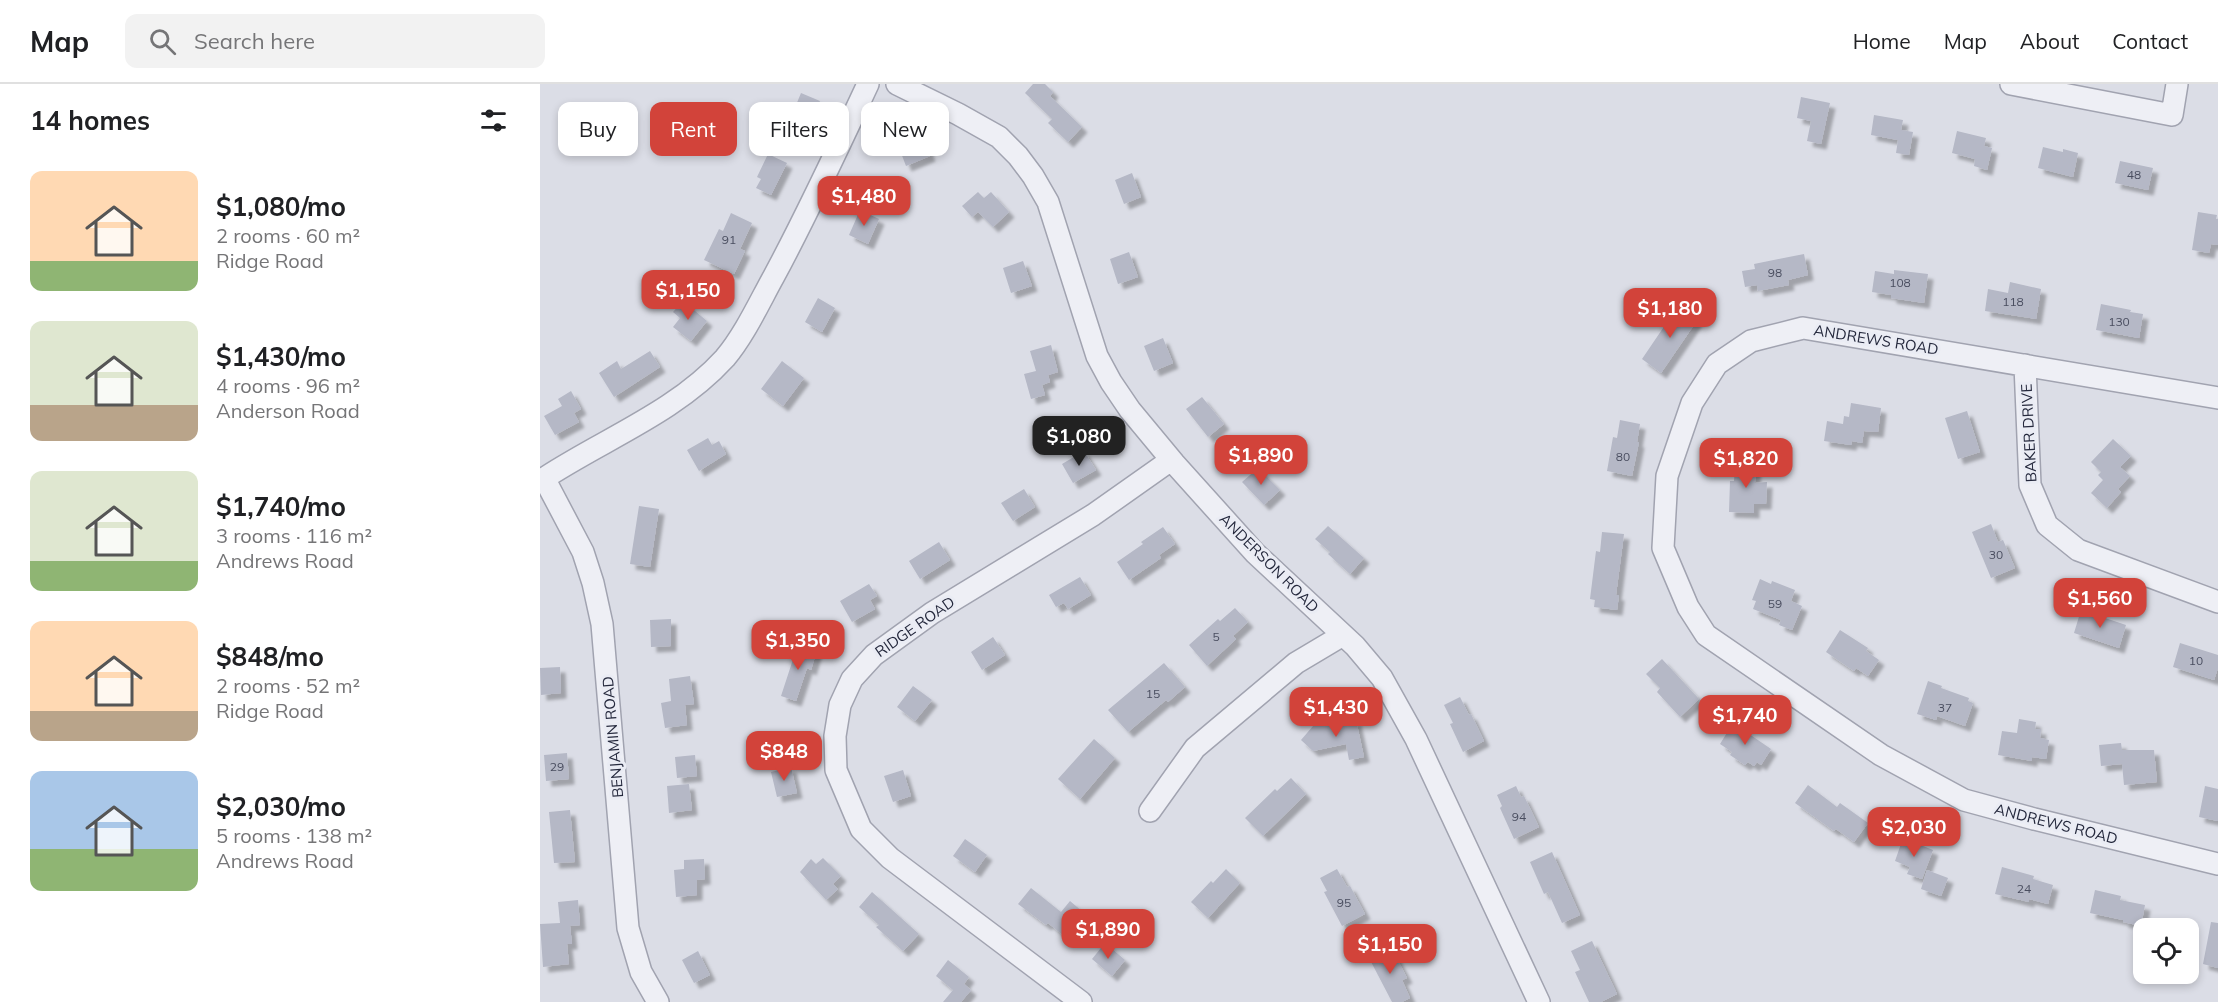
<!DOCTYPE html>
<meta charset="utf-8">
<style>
:root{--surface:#fff;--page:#f2f2f2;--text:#202124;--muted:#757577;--line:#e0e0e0;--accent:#d2433a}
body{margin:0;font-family:Mulish,sans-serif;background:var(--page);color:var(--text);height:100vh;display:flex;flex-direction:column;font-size:22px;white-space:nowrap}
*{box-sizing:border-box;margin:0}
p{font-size:20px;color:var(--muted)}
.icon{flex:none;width:33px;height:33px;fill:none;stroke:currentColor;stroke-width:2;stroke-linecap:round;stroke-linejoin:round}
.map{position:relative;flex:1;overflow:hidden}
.details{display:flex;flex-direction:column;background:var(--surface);width:540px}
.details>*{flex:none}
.hud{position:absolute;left:18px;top:18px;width:570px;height:54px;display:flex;gap:12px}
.tools{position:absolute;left:1593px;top:834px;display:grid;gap:12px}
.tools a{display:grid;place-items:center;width:66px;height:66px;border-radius:12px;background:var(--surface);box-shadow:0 3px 9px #0003;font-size:30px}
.price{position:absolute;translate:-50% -51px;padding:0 14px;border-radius:12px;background:var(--accent);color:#fff;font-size:20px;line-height:39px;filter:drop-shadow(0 2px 3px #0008)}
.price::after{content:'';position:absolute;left:50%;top:36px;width:18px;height:14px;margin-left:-9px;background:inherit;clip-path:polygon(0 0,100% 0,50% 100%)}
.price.active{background:#222;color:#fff}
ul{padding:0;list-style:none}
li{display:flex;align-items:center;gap:18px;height:150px;padding:0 30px}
li span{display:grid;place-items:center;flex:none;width:168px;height:120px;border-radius:12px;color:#555}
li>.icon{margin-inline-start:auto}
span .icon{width:72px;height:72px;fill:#fffc;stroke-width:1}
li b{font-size:26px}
h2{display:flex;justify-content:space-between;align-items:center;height:72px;padding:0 30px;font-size:26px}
.chip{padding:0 21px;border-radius:12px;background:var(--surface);box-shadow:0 3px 9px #0003;font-size:21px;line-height:54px}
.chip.active{background:var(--accent);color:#fff}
header{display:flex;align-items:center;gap:36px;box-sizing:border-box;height:84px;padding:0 30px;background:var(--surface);border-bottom:2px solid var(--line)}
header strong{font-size:28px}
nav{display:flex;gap:33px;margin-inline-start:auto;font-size:21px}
.search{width:420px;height:54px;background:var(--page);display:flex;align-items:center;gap:15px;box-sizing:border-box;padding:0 21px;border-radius:12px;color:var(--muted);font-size:22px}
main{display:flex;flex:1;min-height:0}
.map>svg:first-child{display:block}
.building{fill:#b5b8c6;filter:url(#shadow)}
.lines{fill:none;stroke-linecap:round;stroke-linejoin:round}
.minor-casing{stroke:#a1a3b0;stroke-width:24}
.minor{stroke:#eeeff5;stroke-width:21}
.labels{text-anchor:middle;stroke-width:6;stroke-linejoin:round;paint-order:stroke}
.number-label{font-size:12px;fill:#494d5f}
.street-label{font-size:15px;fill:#25293d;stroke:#eaecf4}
</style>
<header>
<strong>Map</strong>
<div class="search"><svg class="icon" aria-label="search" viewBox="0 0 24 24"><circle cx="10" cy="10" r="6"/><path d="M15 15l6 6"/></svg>Search here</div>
<nav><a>Home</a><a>Map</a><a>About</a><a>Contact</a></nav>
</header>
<main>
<section class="details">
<h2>14 homes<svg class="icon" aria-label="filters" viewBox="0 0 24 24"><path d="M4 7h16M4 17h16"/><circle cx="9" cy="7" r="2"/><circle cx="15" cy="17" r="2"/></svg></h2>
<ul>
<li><span style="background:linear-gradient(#ffd9b3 75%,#8fb573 0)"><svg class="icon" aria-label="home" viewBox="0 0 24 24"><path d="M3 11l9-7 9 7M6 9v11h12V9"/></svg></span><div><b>$1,080/mo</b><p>2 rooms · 60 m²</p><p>Ridge Road</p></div></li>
<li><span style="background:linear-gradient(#dfe7d0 70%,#b9a48a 0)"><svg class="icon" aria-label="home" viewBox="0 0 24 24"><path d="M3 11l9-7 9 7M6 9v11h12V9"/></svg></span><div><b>$1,430/mo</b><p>4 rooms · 96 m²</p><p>Anderson Road</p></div></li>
<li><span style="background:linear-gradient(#dfe7d0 75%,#8fb573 0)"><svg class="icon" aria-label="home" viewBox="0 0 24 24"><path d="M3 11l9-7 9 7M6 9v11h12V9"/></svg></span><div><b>$1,740/mo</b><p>3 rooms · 116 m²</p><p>Andrews Road</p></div></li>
<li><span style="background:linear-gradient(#ffd9b3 75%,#b9a48a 0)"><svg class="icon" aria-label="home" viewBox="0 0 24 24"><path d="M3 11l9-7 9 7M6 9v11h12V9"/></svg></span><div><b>$848/mo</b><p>2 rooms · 52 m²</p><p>Ridge Road</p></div></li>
<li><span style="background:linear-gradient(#a9c7e8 65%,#8fb573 0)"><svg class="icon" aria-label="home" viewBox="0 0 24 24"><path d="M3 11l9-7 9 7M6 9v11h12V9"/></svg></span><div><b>$2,030/mo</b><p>5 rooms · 138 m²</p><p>Andrews Road</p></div></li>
</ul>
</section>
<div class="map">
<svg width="1678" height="918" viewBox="0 0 1678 918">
<defs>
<filter id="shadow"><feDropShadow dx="5.5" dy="5.5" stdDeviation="1.5" flood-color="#0004"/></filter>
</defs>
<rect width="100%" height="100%" fill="#dbdde6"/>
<!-- building -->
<path class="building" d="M 493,0 L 505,0 L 513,8 L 510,12 L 542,43 L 528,58 L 508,39 L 512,35 L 485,9 Z
M 261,9 L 280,17 L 270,41 L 251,33 Z
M 1261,13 L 1290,19 L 1281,60 L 1267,57 L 1271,37 L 1257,34 Z
M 1334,31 L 1363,36 L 1361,46 L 1373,48 L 1369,71 L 1356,69 L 1358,56 L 1331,51 Z
M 1417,47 L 1446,54 L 1444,62 L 1452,64 L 1447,86 L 1434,82 L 1435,75 L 1412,69 Z
M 383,52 L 390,72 L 366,82 L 358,61 Z
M 1503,63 L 1523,68 L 1523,65 L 1538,69 L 1533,93 L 1498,84 Z
M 228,70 L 247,79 L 231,111 L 216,104 L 221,95 L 217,93 Z
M 1580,77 L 1613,84 L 1608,106 L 1575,99 Z
M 592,89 L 601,113 L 584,120 L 575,96 Z
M 438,108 L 444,114 L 451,108 L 469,128 L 453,143 L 438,128 L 432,133 L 422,122 Z
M 320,126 L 339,135 L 328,160 L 309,151 Z
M 1658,128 L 1677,131 L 1676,135 L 1678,135 L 1678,161 L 1671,160 L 1669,169 L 1652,166 Z
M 191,129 L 212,139 L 200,165 L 205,167 L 194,190 L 164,176 L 179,145 L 183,147 Z
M 589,168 L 598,193 L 578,200 L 570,175 Z
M 1264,170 L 1268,191 L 1248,196 L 1249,201 L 1218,207 L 1217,201 L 1205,203 L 1202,187 L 1215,185 L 1214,180 Z
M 483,177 L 492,202 L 471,209 L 463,184 Z
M 1354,186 L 1388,190 L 1384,219 L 1351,214 L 1351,211 L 1332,208 L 1335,187 L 1354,190 Z
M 1470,198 L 1501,205 L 1496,235 L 1445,227 L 1448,205 L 1468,209 Z
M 278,214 L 295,224 L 282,248 L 265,238 Z
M 143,217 L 167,237 L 151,257 L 133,243 L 140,234 L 133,228 Z
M 1561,220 L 1591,226 L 1590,228 L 1603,230 L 1599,254 L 1556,246 Z
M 1138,222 L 1158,235 L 1121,289 L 1102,275 Z
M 623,254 L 633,279 L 614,287 L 604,262 Z
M 511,261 L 518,288 L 508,291 L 510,298 L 502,301 L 505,311 L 491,315 L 484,290 L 496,287 L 490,267 Z
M 110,267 L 120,283 L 74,313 L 59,289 L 77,277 L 81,285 Z
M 242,277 L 264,294 L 243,322 L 221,305 Z
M 31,307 L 41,325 L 34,329 L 39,338 L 15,351 L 4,332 L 22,322 L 18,315 Z
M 662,313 L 684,340 L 668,353 L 646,325 Z
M 1311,319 L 1341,324 L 1338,348 L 1324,347 L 1322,359 L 1312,357 L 1311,361 L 1284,357 L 1287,337 L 1303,340 L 1304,332 L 1309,333 Z
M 1427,327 L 1440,368 L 1418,375 L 1405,334 Z
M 1080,336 L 1100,340 L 1097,358 L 1099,358 L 1092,392 L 1067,387 L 1073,353 L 1077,354 Z
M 168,354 L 172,361 L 179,357 L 186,370 L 159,387 L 147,366 Z
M 1573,355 L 1591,372 L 1580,383 L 1590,392 L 1578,405 L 1581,408 L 1567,424 L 1551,409 L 1563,396 L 1558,391 L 1561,388 L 1551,378 Z
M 544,367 L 556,386 L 533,399 L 522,380 Z
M 1195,378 L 1216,378 L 1215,399 L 1227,398 L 1226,420 L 1214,420 L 1214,429 L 1189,428 L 1190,397 L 1194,397 Z
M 718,384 L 740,406 L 724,421 L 702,398 Z
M 484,405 L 495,423 L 473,437 L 461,419 Z
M 99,422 L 119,425 L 110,483 L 90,480 Z
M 1451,440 L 1458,458 L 1463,456 L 1475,484 L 1451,494 L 1432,448 Z
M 788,442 L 824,474 L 810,490 L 788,470 L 790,468 L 775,455 Z
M 623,443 L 635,460 L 619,471 L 621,474 L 589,496 L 577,478 L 603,460 L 601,458 Z
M 1062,448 L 1084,450 L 1076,511 L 1079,511 L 1077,526 L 1054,523 L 1055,516 L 1050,515 L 1056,467 L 1060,468 Z
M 399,458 L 410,476 L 380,495 L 369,477 Z
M 540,493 L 551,511 L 528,525 L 524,519 L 516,523 L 509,511 Z
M 1220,495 L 1231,500 L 1232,497 L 1255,506 L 1251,517 L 1262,522 L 1252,546 L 1239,541 L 1241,536 L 1213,525 L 1216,517 L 1212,516 Z
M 329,500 L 337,512 L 330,516 L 335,525 L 312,538 L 300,517 Z
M 695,524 L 708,538 L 693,552 L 696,555 L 667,582 L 649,561 L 678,535 L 680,537 Z
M 1541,526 L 1586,541 L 1579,564 L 1534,549 Z
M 131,535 L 131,562 L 111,563 L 110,536 Z
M 1300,546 L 1328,564 L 1326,567 L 1339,576 L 1328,592 L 1316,584 L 1314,587 L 1286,568 Z
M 453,553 L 465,571 L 442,586 L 431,568 Z
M 1640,559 L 1678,571 L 1678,584 L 1674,596 L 1633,583 Z
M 258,560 L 277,566 L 271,586 L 267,584 L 256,617 L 241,612 Z
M 1122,575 L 1159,615 L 1140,633 L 1117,608 L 1120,604 L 1106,590 Z
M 624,579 L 645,603 L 628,618 L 626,616 L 588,648 L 568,626 Z
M 20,583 L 21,609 L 1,611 L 0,584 Z
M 150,592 L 154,620 L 145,621 L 147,641 L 125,644 L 121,619 L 131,617 L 129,595 Z
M 1388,597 L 1402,602 L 1401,604 L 1429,614 L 1428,617 L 1433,619 L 1425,642 L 1397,632 L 1396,636 L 1377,630 Z
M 373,602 L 392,616 L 375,637 L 357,623 Z
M 920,613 L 929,631 L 931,630 L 944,657 L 923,668 L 910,640 L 913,639 L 904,621 Z
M 1479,635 L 1496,638 L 1495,645 L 1501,645 L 1500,654 L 1509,656 L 1506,675 L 1492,673 L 1492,677 L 1458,671 L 1462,647 L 1477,649 Z
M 816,636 L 824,673 L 809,676 L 806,660 L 773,667 L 761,656 L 773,642 Z
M 1193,639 L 1231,665 L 1221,681 L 1217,678 L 1214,682 L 1208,678 L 1205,681 L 1190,671 L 1192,668 L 1180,660 Z
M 554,655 L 575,674 L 540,715 L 518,695 Z
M 1581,659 L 1582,666 L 1614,666 L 1617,698 L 1584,701 L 1582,680 L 1561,682 L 1559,661 Z
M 27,669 L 29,695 L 6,697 L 4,671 Z
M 155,671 L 157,692 L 137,694 L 135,673 Z
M 251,683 L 257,709 L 237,713 L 231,688 Z
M 363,686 L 371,712 L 353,718 L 344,692 Z
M 751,694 L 766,710 L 723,752 L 705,734 L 735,705 L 737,707 Z
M 149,700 L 152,726 L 129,729 L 127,702 Z
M 1268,701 L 1297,723 L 1300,719 L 1328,739 L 1314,758 L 1296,745 L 1294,747 L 1255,719 Z
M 976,702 L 981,713 L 984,712 L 999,743 L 974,755 L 960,724 L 962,722 L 957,711 Z
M 1665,702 L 1678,705 L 1678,737 L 1659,733 Z
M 30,726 L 35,778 L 14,779 L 9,728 Z
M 1363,754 L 1393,766 L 1382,795 L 1367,790 L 1370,783 L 1355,777 Z
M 425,755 L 447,771 L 435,788 L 413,772 Z
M 1012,768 L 1040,831 L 1022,839 L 1008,808 L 1004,810 L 990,778 Z
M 283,774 L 301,792 L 293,800 L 298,805 L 286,816 L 260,788 L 271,775 L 276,780 Z
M 164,775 L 165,795 L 157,796 L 157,811 L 136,813 L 134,786 L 144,785 L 144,776 Z
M 1462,783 L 1494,792 L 1493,795 L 1513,801 L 1508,820 L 1489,815 L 1489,818 L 1455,810 Z
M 686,785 L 700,799 L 668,834 L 651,818 L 671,797 L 673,799 Z
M 797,785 L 807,803 L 810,802 L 825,830 L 802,842 L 784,808 L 787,807 L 780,794 Z
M 1387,786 L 1408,794 L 1401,812 L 1381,805 Z
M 491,804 L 521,828 L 530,817 L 543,828 L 524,852 L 508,839 L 506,841 L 478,820 Z
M 1555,806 L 1581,812 L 1580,816 L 1605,821 L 1601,842 L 1583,838 L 1583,836 L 1550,829 Z
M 332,808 L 379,850 L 363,867 L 336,843 L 339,841 L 319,823 Z
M 38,816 L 40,841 L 30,842 L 32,860 L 27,860 L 29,880 L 3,883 L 0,840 L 20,839 L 18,818 Z
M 1671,838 L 1678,839 L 1678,884 L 1663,880 Z
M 1052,857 L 1077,910 L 1061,918 L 1049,918 L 1035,888 L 1040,886 L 1031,867 Z
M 565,859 L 585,876 L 572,892 L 552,875 Z
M 846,863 L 851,873 L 855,871 L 867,894 L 862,896 L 870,914 L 862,918 L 852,918 L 828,872 Z
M 158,867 L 170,891 L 154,899 L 142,876 Z
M 408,876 L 429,893 L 424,900 L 431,906 L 421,918 L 403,918 L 413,906 L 396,892 Z"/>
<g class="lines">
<!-- minor casing -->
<g class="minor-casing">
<path id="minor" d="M 357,0 L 418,30 L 459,53 L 478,72 L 493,92 L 508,118 L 557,272 L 571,298 L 590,326 L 634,379 L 715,469 L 815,562 L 842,594 L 876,655 L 999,918
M 1471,0 L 1632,31 L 1637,0
M 1485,281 L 1490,401 L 1507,441 L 1538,466 L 1678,518
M 1678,314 L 1263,244 L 1211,257 L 1177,280 L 1152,319 L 1127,392 L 1123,464 L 1148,523 L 1166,551 L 1341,671 L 1424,716 L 1494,735 L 1678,780
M 4,394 L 43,468 L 53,499 L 62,540 L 88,844 L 101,888 L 118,918
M 0,397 C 61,356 134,330 185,274 C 205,250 219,219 234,192 C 268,129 298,64 328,0
M 610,727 L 655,664 L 756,579 L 803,551
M 541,918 L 350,774 L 321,745 L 296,686 L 295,652 L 300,621 L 312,595 L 334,571 L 392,529 L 553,431 L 631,376"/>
</g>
<!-- minor -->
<use href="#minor" class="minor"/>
</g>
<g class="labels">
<!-- number labels -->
<g class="number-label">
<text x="1594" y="95">48</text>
<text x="189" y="160">91</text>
<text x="1235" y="193">98</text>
<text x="1360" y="203">108</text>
<text x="1473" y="222">118</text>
<text x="1579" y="242">130</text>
<text x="1083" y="377">80</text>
<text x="1456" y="475">30</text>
<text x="1235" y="524">59</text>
<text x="676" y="557">5</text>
<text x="1656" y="581">10</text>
<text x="613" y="614">15</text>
<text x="1405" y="628">37</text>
<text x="17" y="687">29</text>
<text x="979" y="737">94</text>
<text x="1484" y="809">24</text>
<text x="804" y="823">95</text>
</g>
<!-- street labels -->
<g class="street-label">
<text transform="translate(1336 256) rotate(9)" y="5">ANDREWS ROAD</text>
<text transform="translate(1489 349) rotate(-93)" y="5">BAKER DRIVE</text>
<text transform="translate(729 479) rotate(45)" y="5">ANDERSON ROAD</text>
<text transform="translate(375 543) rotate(-35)" y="5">RIDGE ROAD</text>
<text transform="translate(73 653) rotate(-95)" y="5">BENJAMIN ROAD</text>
<text transform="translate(1516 740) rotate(14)" y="5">ANDREWS ROAD</text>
</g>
</g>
</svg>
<div class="tools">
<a><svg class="icon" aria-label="locate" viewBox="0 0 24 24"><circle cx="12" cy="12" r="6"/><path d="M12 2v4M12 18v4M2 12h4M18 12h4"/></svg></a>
</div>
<b class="price" style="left:324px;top:143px">$1,480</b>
<b class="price" style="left:148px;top:237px">$1,150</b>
<b class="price" style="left:1130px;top:255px">$1,180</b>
<b class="price active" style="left:539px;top:383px">$1,080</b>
<b class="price" style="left:721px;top:402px">$1,890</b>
<b class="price" style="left:1206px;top:405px">$1,820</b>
<b class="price" style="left:1560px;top:545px">$1,560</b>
<b class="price" style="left:258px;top:587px">$1,350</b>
<b class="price" style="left:796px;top:654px">$1,430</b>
<b class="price" style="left:1205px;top:662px">$1,740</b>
<b class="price" style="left:244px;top:698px">$848</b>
<b class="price" style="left:1374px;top:774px">$2,030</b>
<b class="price" style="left:568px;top:876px">$1,890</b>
<b class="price" style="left:850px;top:891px">$1,150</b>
<div class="hud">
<a class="chip">Buy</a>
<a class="chip active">Rent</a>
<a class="chip">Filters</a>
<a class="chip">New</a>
</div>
</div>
</main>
